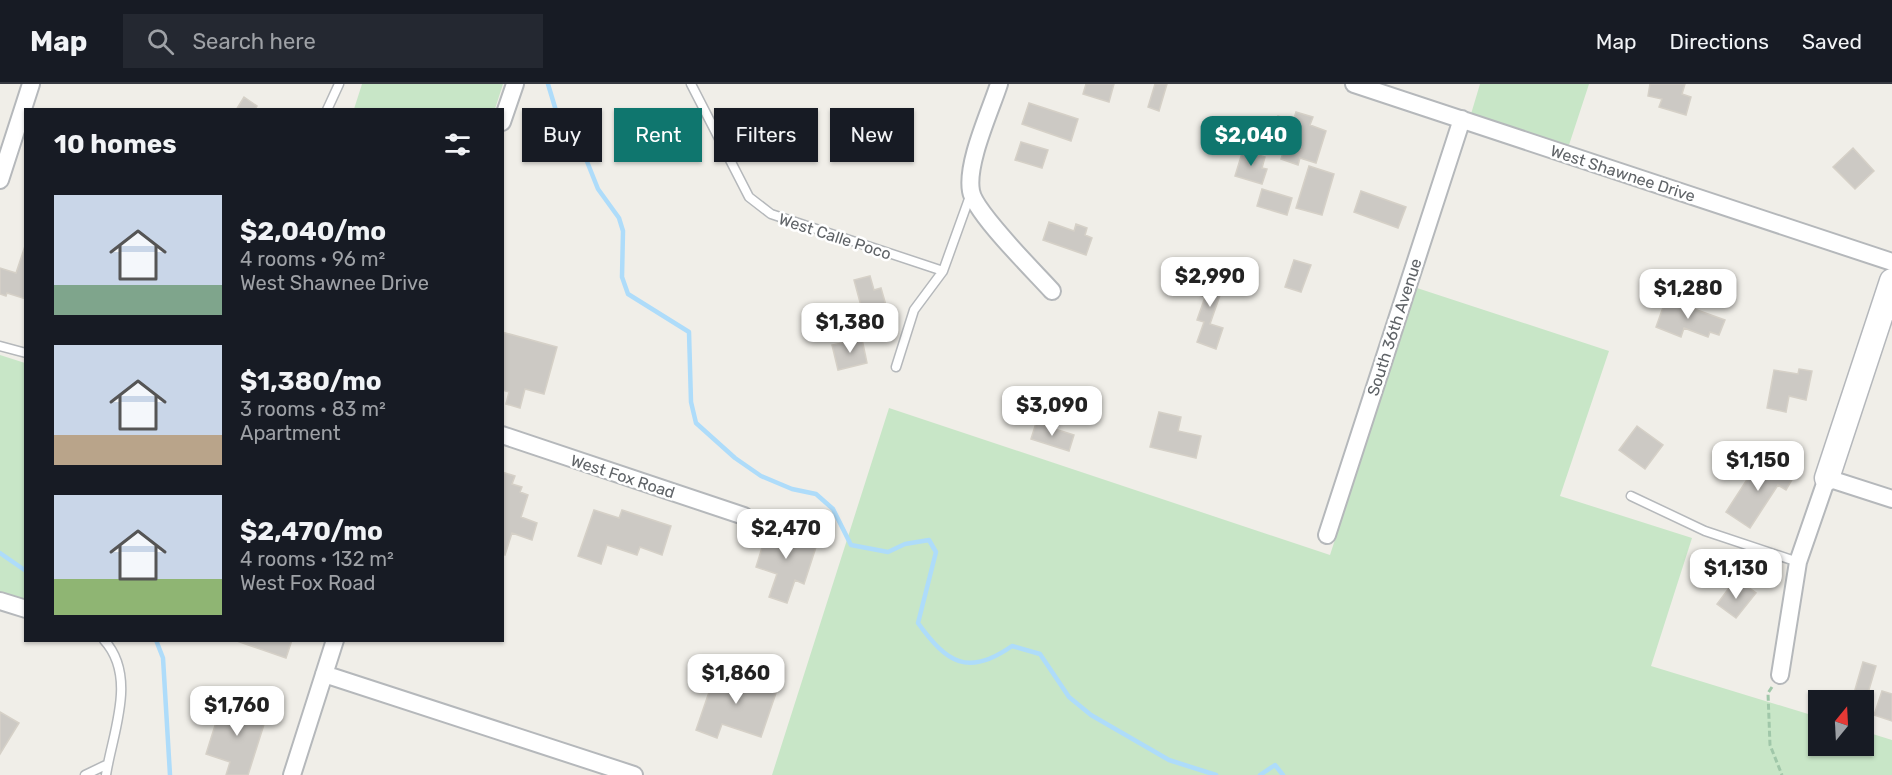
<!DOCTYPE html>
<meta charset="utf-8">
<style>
:root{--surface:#171b24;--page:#242831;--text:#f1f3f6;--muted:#9ea1a6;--line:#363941;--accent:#0f766e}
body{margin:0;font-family:Rubik,sans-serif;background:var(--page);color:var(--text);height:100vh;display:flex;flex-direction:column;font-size:22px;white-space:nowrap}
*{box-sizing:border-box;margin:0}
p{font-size:20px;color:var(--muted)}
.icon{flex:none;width:33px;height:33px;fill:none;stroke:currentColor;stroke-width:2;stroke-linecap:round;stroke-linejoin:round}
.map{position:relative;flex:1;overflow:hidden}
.details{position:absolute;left:24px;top:24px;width:480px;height:534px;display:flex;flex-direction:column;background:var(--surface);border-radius:0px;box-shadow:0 2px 4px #0004}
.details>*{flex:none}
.guide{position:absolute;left:522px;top:24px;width:570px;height:54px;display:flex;gap:12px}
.needle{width:39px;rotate:18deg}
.tools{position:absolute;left:1808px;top:606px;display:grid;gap:12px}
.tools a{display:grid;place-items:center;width:66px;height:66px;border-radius:0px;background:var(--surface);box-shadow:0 2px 4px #0004;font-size:30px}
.price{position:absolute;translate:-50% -51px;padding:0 14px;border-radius:12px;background:#fff;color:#222;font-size:20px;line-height:39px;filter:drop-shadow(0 2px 3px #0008)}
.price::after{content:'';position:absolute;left:50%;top:36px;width:18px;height:14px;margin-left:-9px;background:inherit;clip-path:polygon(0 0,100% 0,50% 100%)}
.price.active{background:var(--accent);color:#fff}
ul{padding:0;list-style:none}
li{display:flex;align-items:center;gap:18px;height:150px;padding:0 30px}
li span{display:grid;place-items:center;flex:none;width:168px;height:120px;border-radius:0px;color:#555}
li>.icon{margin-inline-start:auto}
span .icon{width:72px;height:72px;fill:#fffc;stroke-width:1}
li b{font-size:26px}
h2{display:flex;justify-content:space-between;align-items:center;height:72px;padding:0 30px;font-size:26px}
.tag{padding:0 21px;border-radius:0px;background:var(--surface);box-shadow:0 2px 4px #0004;font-size:21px;line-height:54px}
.tag.active{background:var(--accent);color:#fff}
header{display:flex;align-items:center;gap:36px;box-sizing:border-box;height:84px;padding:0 30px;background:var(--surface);border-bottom:2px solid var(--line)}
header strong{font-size:28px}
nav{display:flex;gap:33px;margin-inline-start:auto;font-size:21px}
.search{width:420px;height:54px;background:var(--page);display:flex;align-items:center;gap:15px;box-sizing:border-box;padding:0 21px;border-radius:0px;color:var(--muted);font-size:22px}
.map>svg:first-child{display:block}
.green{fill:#c8e6c7}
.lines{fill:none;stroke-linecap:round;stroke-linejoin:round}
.stream{stroke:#aedcfa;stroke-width:4.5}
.building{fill:#ccc9c4;stroke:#d5d0c7;stroke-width:1.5}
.lane-casing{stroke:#b5b8bb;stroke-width:11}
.street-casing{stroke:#b5b8bb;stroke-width:20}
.secondary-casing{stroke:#b4b7bb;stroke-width:27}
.path{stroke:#a0c7a9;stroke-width:3;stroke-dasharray:6 3;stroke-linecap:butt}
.lane{stroke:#fff;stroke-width:8}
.street{stroke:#fff;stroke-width:16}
.secondary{stroke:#fff;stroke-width:24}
.labels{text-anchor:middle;stroke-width:5;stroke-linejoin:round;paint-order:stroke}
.street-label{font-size:16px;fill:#5f6367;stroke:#fff}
</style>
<header>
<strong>Map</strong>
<div class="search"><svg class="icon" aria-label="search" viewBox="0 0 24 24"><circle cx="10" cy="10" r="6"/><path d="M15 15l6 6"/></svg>Search here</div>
<nav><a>Map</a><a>Directions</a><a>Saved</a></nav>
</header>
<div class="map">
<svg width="1892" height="691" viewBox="0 0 1892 691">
<rect width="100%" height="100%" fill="#f0eee8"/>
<!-- green -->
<path class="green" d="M 362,0 L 503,0 L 495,25 L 354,25 Z
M 1480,0 L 1589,0 L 1569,61 L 1471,30 Z
M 1417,204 L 1609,267 L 1560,412 L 1692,454 L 1651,582 L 1818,633 L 1818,662 L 1863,662 L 1863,647 L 1892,656 L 1892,691 L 772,691 L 889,324 L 1330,471 Z
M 0,271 L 25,279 L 25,516 L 0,508 Z"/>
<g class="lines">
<!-- stream -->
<path class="stream" d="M 548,0 L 560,40 L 584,70 L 598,105 L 619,134 L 623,147 L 622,193 L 628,210 L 689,248 L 691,318 L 696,339 L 735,374 L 761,392 L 792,405 L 816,410 L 833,425 L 851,461 L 888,468 L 905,460 L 929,456 L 936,468 L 918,539 C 947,579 968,593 1012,562 L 1040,570 L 1069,613 L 1091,631 L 1169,676 L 1216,691
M 0,469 L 26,487
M 156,556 L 163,574 L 170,691
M 1260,691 L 1275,681 L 1283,691"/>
</g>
<!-- building -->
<path class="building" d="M 1086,0 L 1114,0 L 1109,18 L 1083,10 Z
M 1155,0 L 1167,0 L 1159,27 L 1148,23 Z
M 1650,0 L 1685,0 L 1682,10 L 1691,13 L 1686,31 L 1659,23 L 1662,15 L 1648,12 Z
M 244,13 L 257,22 L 255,26 L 236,26 Z
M 1029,19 L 1078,35 L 1071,57 L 1022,40 Z
M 1296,28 L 1313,33 L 1310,41 L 1326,47 L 1316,79 L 1300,74 L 1298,81 L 1281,75 L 1283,69 L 1267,63 L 1278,32 L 1293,37 Z
M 1021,58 L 1048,66 L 1042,84 L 1015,76 Z
M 1853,64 L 1874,87 L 1855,105 L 1833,83 Z
M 1243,66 L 1265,73 L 1262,84 L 1267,85 L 1262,100 L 1235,92 Z
M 1309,82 L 1334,90 L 1322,131 L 1296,124 Z
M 1262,105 L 1292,114 L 1287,131 L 1257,122 Z
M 1361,107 L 1406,123 L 1398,144 L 1354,128 Z
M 1049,138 L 1074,147 L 1076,140 L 1087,144 L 1085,151 L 1092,154 L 1086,171 L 1043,156 Z
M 26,159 L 26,215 L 7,209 L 6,212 L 0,210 L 0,184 L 16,189 Z
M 1294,176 L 1311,181 L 1301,208 L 1285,203 Z
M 1204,187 L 1226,194 L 1210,240 L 1223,244 L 1216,265 L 1197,258 L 1204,238 L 1197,236 L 1205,213 L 1196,210 Z
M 870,192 L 874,206 L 881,204 L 892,242 L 875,246 L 871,231 L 864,233 L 854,196 Z
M 1666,215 L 1725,236 L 1719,251 L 1710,248 L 1708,253 L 1684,244 L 1681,253 L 1656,243 Z
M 502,248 L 557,263 L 544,310 L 525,305 L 520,324 L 506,320 L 509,308 L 502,306 Z
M 862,255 L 867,279 L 838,286 L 832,261 Z
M 1799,285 L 1812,287 L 1806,316 L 1789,312 L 1786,328 L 1767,324 L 1774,286 L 1798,290 Z
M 1159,328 L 1181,333 L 1178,347 L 1201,352 L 1196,374 L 1150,363 Z
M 1036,339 L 1074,351 L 1069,367 L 1031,355 Z
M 1637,342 L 1663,361 L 1645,385 L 1619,366 Z
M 1761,374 L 1793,394 L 1786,406 L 1778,401 L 1750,444 L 1726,428 Z
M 502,388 L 515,392 L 512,400 L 522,403 L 520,408 L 528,411 L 521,433 L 537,439 L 532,456 L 512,449 L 505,471 L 502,470 Z
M 594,426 L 619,434 L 622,426 L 671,442 L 662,471 L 640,463 L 637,471 L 607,461 L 601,480 L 578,472 Z
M 769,441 L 818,457 L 804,500 L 795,496 L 787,519 L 769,513 L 777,490 L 756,483 Z
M 1732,500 L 1739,506 L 1744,500 L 1756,509 L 1736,534 L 1717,520 Z
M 234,556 L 292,556 L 286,574 Z
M 1863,578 L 1876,582 L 1863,626 L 1863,616 L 1852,616 Z
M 717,585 L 777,606 L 761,653 L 722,640 L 717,654 L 696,646 Z
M 1882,607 L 1892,610 L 1892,637 L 1874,631 Z
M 223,616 L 267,631 L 248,691 L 226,691 L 230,678 L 206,670 Z
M 0,628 L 19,639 L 0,670 Z"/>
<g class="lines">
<!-- lane casing -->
<g class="lane-casing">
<path id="lane" d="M 691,0 L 749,113 L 771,130 L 943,187
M 327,26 L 339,0
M 0,262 L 26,269
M 896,283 L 914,226 L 943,187 L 970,112
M 1631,412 L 1705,447 L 1798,478
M 104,556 C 138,593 112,650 106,691
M 85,691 L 108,680"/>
</g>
<!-- street casing -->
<g class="street-casing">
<path id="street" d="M 999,0 C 990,28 966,79 971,107 C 974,128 1035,188 1052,207
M 1354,0 L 1892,178
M 502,38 L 515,0
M 0,96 L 31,0
M 502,351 L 744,432
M 1327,451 L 1462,35
M 0,517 L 26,525
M 324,590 L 634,691
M 1780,591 L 1798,478 L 1827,394 L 1892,415
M 292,691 L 335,556"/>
</g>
<!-- secondary casing -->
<g class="secondary-casing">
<path id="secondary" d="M 1827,394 L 1892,197"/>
</g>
<!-- path -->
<path class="path" d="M 1772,603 L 1768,609 L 1770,661 L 1782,691"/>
<!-- lane -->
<use href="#lane" class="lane"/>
<!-- street -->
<use href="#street" class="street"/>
<!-- secondary -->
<use href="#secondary" class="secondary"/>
</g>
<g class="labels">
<!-- street labels -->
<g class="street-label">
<text transform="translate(1623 89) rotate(18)" y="6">West Shawnee Drive</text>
<text transform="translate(835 152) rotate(18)" y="6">West Calle Poco</text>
<text transform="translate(1394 243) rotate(-72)" y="6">South 36th Avenue</text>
<text transform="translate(623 392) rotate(18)" y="6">West Fox Road</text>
</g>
</g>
</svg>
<div class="tools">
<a><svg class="needle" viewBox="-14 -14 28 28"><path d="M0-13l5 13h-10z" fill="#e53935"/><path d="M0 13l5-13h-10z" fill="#9ea1a6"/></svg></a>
</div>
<b class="price active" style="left:1251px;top:83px">$2,040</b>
<b class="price" style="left:1210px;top:224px">$2,990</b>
<b class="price" style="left:1688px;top:236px">$1,280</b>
<b class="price" style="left:850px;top:270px">$1,380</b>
<b class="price" style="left:1052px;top:353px">$3,090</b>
<b class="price" style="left:1758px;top:408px">$1,150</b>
<b class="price" style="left:786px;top:476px">$2,470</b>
<b class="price" style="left:1736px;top:516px">$1,130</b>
<b class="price" style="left:736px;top:621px">$1,860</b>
<b class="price" style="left:237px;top:653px">$1,760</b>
<div class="guide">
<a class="tag">Buy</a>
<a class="tag active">Rent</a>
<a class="tag">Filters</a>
<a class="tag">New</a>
</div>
<section class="details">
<h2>10 homes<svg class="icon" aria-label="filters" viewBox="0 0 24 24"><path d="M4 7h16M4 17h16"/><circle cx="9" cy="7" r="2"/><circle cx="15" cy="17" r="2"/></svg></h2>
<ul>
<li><span style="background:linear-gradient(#c9d6e8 75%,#7fa58c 0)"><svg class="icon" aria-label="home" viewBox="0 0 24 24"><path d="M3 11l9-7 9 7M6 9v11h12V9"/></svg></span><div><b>$2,040/mo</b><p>4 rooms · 96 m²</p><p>West Shawnee Drive</p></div></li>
<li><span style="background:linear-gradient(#c9d6e8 75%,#b9a48a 0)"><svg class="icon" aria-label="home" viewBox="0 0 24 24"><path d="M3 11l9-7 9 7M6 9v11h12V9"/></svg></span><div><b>$1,380/mo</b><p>3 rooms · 83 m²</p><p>Apartment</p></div></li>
<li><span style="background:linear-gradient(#c9d6e8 70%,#8fb573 0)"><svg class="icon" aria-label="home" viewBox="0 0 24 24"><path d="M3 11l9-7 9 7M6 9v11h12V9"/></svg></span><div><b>$2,470/mo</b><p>4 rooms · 132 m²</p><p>West Fox Road</p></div></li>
</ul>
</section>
</div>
